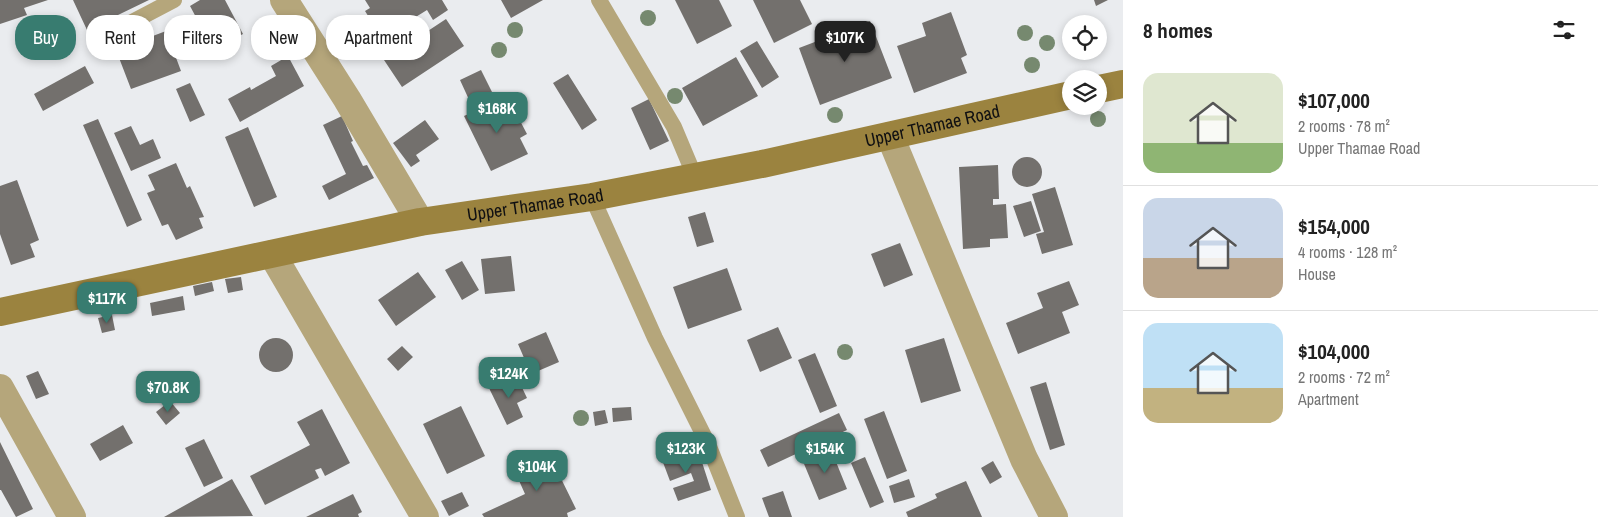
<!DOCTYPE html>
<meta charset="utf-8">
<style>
:root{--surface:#fff;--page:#f2f2f2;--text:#222;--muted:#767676;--line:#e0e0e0;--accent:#387c70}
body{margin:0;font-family:"Archivo Narrow",sans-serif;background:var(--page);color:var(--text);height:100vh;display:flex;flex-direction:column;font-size:19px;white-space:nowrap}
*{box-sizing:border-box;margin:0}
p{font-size:16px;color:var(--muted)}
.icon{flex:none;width:28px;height:28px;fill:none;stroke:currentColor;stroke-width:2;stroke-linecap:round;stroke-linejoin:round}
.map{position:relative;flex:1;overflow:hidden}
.side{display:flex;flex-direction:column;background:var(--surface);width:475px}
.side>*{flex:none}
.hud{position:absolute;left:15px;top:15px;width:475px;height:45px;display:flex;gap:10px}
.tools{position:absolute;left:1062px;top:15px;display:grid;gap:10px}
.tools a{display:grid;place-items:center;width:45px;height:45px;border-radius:50%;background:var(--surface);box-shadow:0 2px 8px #0003;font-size:25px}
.price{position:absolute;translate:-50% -42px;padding:0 11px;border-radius:10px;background:var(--accent);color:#fff;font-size:16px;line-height:32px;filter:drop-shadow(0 1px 2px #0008)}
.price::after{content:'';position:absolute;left:50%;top:30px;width:15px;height:11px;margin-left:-8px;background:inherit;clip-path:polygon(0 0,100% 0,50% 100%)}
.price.selected{background:#222;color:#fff}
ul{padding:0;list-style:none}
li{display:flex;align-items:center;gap:15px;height:125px;padding:0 20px}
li+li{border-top:1px solid var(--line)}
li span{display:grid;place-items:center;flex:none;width:140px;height:100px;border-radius:15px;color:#555}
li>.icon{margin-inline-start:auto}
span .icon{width:60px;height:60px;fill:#fffc;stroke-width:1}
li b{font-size:21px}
h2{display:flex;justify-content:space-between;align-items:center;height:60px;padding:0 20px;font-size:21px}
.pill{padding:0 18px;border-radius:20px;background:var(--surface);box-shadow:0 2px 8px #0003;font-size:18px;line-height:45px}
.pill.selected{background:var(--accent);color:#fff}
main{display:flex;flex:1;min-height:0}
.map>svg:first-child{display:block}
.building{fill:#73706d}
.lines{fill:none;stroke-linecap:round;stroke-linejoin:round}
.lane{stroke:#b5a67b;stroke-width:16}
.street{stroke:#b5a67b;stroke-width:28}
.secondary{stroke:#9b833f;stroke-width:28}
.tree{fill:#76896f}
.labels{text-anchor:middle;stroke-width:4;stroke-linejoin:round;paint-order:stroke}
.street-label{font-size:18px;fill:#101012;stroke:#eaecef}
</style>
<main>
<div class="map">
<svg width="1123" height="517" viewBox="0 0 1123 517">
<rect width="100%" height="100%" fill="#eaecef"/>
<!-- building -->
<path class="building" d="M 0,0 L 48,0 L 24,8 L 27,15 L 0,24 Z
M 73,0 L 149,0 L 87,30 Z
M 200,0 L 225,0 L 243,34 L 213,49 L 190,6 Z
M 365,0 L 442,0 L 448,10 L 433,20 L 427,10 L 382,38 L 365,11 L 370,8 Z
M 501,0 L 543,0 L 511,18 Z
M 675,0 L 719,0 L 732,26 L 697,44 Z
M 753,0 L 800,0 L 812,24 L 774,43 Z
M 1094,0 L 1108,0 L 1096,6 Z
M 951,12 L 967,55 L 961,58 L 967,73 L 914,93 L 897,46 L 926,36 L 922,23 Z
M 446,19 L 464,46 L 402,87 L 384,60 Z
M 870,21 L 892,78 L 820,105 L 799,48 Z
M 166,31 L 181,71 L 131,89 L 116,50 Z
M 757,41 L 779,77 L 762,88 L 740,51 Z
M 288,56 L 304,86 L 240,122 L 228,99 L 250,87 L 251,90 L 276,76 L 271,66 Z
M 736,57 L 758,96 L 703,126 L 682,88 Z
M 85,66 L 94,83 L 43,111 L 34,94 Z
M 481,70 L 493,94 L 471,104 L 460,80 Z
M 568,74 L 597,120 L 582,130 L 553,83 Z
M 190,83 L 205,115 L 190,122 L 176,89 Z
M 502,98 L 512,117 L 517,115 L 527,134 L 520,138 L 528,154 L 491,171 L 464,116 Z
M 649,99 L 669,141 L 650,150 L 631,108 Z
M 342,116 L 353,141 L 351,142 L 363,166 L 367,165 L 374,178 L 329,200 L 322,186 L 346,174 L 323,125 Z
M 98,119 L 142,220 L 127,227 L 83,125 Z
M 425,120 L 439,139 L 416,155 L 420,161 L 411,167 L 393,143 Z
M 131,126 L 140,145 L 153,139 L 161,158 L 131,171 L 114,133 Z
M 248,127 L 277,197 L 254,207 L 225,137 Z
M1012 172a15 15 0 1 1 30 0a15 15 0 1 1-30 0Z
M 176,163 L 187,188 L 190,186 L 204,217 L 199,218 L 203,228 L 176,240 L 168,224 L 162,226 L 147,193 L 155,190 L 148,175 Z
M 998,165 L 999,199 L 993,199 L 993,205 L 1006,204 L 1008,238 L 990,239 L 990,247 L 963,249 L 959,167 Z
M 17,180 L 39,240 L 30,244 L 35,257 L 11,265 L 0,234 L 0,186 Z
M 1055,187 L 1073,245 L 1042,254 L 1036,234 L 1044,232 L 1032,194 Z
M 1031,201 L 1041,231 L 1024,237 L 1013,206 Z
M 705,212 L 714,242 L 697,247 L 688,217 Z
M 900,243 L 913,275 L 884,287 L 871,254 Z
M 511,256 L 515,291 L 485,294 L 481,259 Z
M 462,261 L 479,290 L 462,300 L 445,270 Z
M 727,268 L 742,310 L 688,329 L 673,287 Z
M 418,272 L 436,297 L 396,326 L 378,300 Z
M 241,277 L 243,290 L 228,293 L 225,279 Z
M 1069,281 L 1079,305 L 1062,312 L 1070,333 L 1018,354 L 1006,323 L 1043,308 L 1037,293 Z
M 212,282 L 214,291 L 195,296 L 193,286 Z
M 183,296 L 185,310 L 152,316 L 150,303 Z
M 112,315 L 115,330 L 102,333 L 98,318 Z
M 778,327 L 792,358 L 760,372 L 747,340 Z
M 546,332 L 559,362 L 531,374 L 518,344 Z
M259 355a17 17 0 1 1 34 0a17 17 0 1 1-34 0Z
M 944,338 L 961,391 L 921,403 L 905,350 Z
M 402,346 L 413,357 L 398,371 L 387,359 Z
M 815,353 L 837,406 L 820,413 L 798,360 Z
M 38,371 L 49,394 L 36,399 L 26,376 Z
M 516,375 L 527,398 L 517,403 L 523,417 L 507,425 L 489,388 Z
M 1046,382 L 1065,445 L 1050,450 L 1030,387 Z
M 170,401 L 180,413 L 166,425 L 156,412 Z
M 461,406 L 485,456 L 447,474 L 423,424 Z
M 631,407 L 632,420 L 613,422 L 612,408 Z
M 322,409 L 350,463 L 325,476 L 321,468 L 315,470 L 319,478 L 265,505 L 250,476 L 310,445 L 297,422 Z
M 605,410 L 608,423 L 595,426 L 593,412 Z
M 884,411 L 907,471 L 887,479 L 864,419 Z
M 839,413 L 847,430 L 768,467 L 760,450 Z
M 123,425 L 133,443 L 100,461 L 90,444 Z
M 204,439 L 223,478 L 204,487 L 185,448 Z
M 0,442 L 33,509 L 16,517 L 1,490 L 0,490 Z
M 830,447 L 847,489 L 819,500 L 802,459 Z
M 684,449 L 688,460 L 700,456 L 711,490 L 678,501 L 673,488 L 694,481 L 691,473 L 670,481 L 661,457 Z
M 547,450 L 576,509 L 567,513 L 568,517 L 484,517 L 482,514 L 525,494 L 513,467 Z
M 865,457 L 884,502 L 870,508 L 851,463 Z
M 993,461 L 1002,477 L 990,484 L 981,468 Z
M 232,479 L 253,516 L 164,517 Z
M 909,479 L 915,497 L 894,503 L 889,486 Z
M 966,481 L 982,517 L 908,517 L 906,512 L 937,498 L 935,494 Z
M 783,491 L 792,517 L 769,517 L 762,498 Z
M 462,492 L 469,506 L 449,516 L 441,501 Z
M 353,494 L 362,512 L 358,514 L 359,517 L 306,517 Z"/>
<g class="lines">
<!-- lane -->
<path class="lane" d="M 599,0 L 674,127 L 695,177
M 113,32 L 174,0
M 592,197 L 655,338 L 708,444 L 737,517"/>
<!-- street -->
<path class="street" d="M 284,0 L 347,99 L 420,222
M 890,136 L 1024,459 L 1054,517
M 272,254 L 425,517
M 0,388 L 72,517"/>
<!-- secondary -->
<g class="secondary">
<path d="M 1099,89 L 1123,84"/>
<path id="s1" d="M 0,312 L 420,222 L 592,197 L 762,164 L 1071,95"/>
</g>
</g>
<!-- trees -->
<g class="tree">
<circle cx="648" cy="18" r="8"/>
<circle cx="515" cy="30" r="8"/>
<circle cx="1025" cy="33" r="8"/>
<circle cx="1047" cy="43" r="8"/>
<circle cx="499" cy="50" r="8"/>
<circle cx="1032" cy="65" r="8"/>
<circle cx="675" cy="96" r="8"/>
<circle cx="835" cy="115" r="8"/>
<circle cx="1098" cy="119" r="8"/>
<circle cx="845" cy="352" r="8"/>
<circle cx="581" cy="418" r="8"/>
</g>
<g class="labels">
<!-- street labels -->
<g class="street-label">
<text dy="6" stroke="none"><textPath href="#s1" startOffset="951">Upper Thamae Road</textPath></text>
<text dy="6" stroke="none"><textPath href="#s1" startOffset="546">Upper Thamae Road</textPath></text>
</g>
</g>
</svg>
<div class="tools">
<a><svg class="icon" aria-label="locate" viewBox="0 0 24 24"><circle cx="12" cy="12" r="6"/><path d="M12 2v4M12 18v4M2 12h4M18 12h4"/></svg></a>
<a><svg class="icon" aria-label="layers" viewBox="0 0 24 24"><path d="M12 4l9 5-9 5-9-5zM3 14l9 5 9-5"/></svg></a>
</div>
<b class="price selected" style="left:845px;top:63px">$107K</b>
<b class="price" style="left:497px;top:134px">$168K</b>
<b class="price" style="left:107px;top:324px">$117K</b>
<b class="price" style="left:509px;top:399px">$124K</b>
<b class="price" style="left:168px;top:413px">$70.8K</b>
<b class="price" style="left:686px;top:474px">$123K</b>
<b class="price" style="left:825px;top:474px">$154K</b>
<b class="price" style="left:537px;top:492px">$104K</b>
<div class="hud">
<a class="pill selected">Buy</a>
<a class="pill">Rent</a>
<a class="pill">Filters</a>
<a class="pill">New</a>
<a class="pill">Apartment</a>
</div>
</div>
<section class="side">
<h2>8 homes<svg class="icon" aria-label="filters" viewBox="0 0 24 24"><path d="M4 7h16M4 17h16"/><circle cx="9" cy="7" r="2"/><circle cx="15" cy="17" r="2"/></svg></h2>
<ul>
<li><span style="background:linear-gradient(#dfe7d0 70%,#8fb573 0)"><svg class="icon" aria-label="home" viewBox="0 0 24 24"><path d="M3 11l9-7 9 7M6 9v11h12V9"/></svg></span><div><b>$107,000</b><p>2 rooms · 78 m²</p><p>Upper Thamae Road</p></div></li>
<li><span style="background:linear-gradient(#c9d6e8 60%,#b9a48a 0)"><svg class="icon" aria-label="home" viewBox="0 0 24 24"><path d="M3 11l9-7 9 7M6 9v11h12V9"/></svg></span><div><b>$154,000</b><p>4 rooms · 128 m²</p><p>House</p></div></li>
<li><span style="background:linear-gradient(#bfe0f5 65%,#c2b280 0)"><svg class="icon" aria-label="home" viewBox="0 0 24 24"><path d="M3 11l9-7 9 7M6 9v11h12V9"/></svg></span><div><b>$104,000</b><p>2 rooms · 72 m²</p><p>Apartment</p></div></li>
</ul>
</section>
</main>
